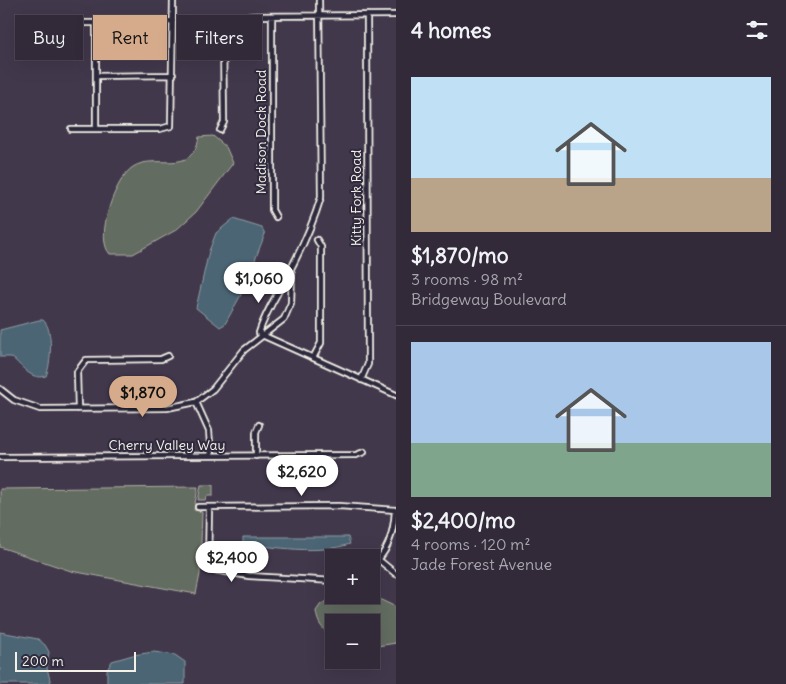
<!DOCTYPE html>
<meta charset="utf-8">
<style>
:root{--surface:#322a39;--page:#3a3241;--text:#f1f3f6;--muted:#a8a7ae;--line:#4d4653;--accent:#d6ab8b}
body{margin:0;font-family:Delius,sans-serif;background:var(--page);color:var(--text);height:100vh;display:flex;flex-direction:column;font-size:19px;white-space:nowrap}
*{box-sizing:border-box;margin:0}
p{font-size:16px;color:var(--muted)}
.icon{flex:none;width:28px;height:28px;fill:none;stroke:currentColor;stroke-width:2;stroke-linecap:round;stroke-linejoin:round}
.map{position:relative;flex:1;overflow:hidden}
.panel{display:flex;flex-direction:column;background:var(--surface);width:390px}
.panel>*{flex:none}
.hud{position:absolute;left:15px;top:15px;width:305px;height:45px;display:flex;gap:10px}
.buttons{position:absolute;left:325px;top:549px;display:grid;gap:10px}
.buttons a{display:grid;place-items:center;width:55px;height:55px;border-radius:0px;background:var(--surface);box-shadow:0 5px 20px #0002,0 0 0 1px var(--line);font-size:25px}
.scale{position:absolute;left:15px;bottom:12px;width:121px;box-sizing:border-box;padding-left:5px;border:2px solid #f4f1e8;border-top:0;font-size:14px;line-height:18px;white-space:nowrap;color:#f4f1e8;-webkit-text-stroke:4px #2f2a3d;paint-order:stroke}
.price{position:absolute;translate:-50% -42px;padding:0 11px;border-radius:18px;background:#fff;color:#222;font-size:16px;line-height:32px;filter:drop-shadow(0 1px 2px #0008)}
.price::after{content:'';position:absolute;left:50%;top:30px;width:15px;height:11px;margin-left:-8px;background:inherit;clip-path:polygon(0 0,100% 0,50% 100%)}
.price.active{background:var(--accent);color:#111}
ul{padding:0;list-style:none}
li{display:grid;align-content:center;gap:10px;height:265px;padding:0 15px}
li+li{border-top:1px solid var(--line)}
li span{display:grid;place-items:center;height:155px;border-radius:0px;color:#555}
li>.icon{margin-inline-start:auto}
span .icon{width:90px;height:90px;fill:#fffc;stroke-width:1}
li b{font-size:21px}
h2{display:flex;justify-content:space-between;align-items:center;height:60px;padding:0 15px;font-size:21px}
.tag{padding:0 18px;border-radius:0px;background:var(--surface);box-shadow:0 5px 20px #0002,0 0 0 1px var(--line);font-size:18px;line-height:45px}
.tag.active{background:var(--accent);color:#111}
main{display:flex;flex:1;min-height:0}
.map>svg:first-child{display:block}
.green{fill:#646c60;stroke:#acaea4}
.water{fill:#4c6574;stroke:#8f9da2}
.lines{fill:none;stroke-linecap:round;stroke-linejoin:round}
.minor-casing{stroke:#f4f1e8;stroke-width:8}
.minor{stroke:#2f2a3d;stroke-width:4.5}
.labels{text-anchor:middle;stroke-width:4;stroke-linejoin:round;paint-order:stroke}
.street-label{font-size:14px;fill:#f4f1e8;stroke:#2f2a3d}
</style>
<main>
<div class="map">
<svg width="396" height="684" viewBox="0 0 396 684">
<rect width="100%" height="100%" fill="#42384c"/>
<filter id="ink" filterUnits="userSpaceOnUse"><feTurbulence type="fractalNoise" baseFrequency=".02" numOctaves="2"/><feDisplacementMap in="SourceGraphic" scale="10" xChannelSelector="R" yChannelSelector="G"/><feConvolveMatrix kernelMatrix="1 2 1 2 8 2 1 2 1" color-interpolation-filters="sRGB"/></filter>
<g filter="url(#ink)">
<!-- green -->
<path class="green" d="M 213,136 L 226,147 L 233,163 L 196,212 L 176,230 L 133,254 L 110,254 C 94,238 115,178 133,167 C 156,152 192,178 199,137 Z
M 201,485 L 213,485 L 213,496 L 207,496 L 206,500 L 198,500 Z
M 198,487 L 194,510 L 202,512 L 200,574 L 196,594 L 71,571 L 0,547 L 0,489 Z
M 334,597 L 377,598 L 396,607 L 396,643 L 371,647 L 371,622 L 334,622 L 334,637 C 323,631 317,623 316,611 L 321,604 Z"/>
<!-- water -->
<path class="water" d="M 233,219 L 262,228 L 265,234 L 243,291 L 225,324 L 220,327 L 196,308 L 209,251 L 216,233 Z
M 39,320 L 43,320 C 54,329 51,364 46,376 C 30,381 22,365 11,357 L 0,357 L 0,330 Z
M 243,537 L 348,537 L 350,544 C 316,555 277,547 243,544 Z
M 0,632 L 38,639 L 45,645 L 49,652 L 47,668 L 51,684 L 0,684 Z
M 154,652 L 175,655 L 185,662 L 185,684 L 107,684 L 107,670 L 112,661 L 133,655 Z"/>
<g class="lines">
<!-- minor casing -->
<g class="minor-casing">
<path id="minor" d="M 272,17 L 272,210 L 276,217
M 72,23 L 96,23
M 96,76 L 173,75
M 71,129 L 160,129 L 171,126 L 173,0
M 96,129 L 96,23 L 173,21
M 220,130 L 224,122 L 223,35 L 234,19 L 245,16 L 396,15
M 262,335 L 259,333 C 265,313 275,298 285,280 C 298,256 313,224 321,197 L 319,0
M 262,335 L 396,395
M 313,358 L 321,343 L 321,247 L 317,240
M 361,380 L 368,364 L 367,15
M 0,389 L 14,400 L 40,409 L 167,408 L 196,402 L 213,389 L 244,350 L 284,319 L 291,303 L 292,273 L 289,271
M 196,402 L 209,431 L 211,456
M 78,409 L 77,372 L 86,360 L 161,359 L 168,356
M 256,456 L 256,432 L 259,425
M 0,457 L 356,455 L 364,452
M 198,507 L 339,506 L 396,510
M 209,507 L 208,569 L 249,576 L 334,581
M 379,560 L 396,574
M 371,566 C 389,553 394,532 395,510"/>
</g>
<!-- minor -->
<use href="#minor" class="minor"/>
</g>
</g>
<g class="labels">
<!-- street labels -->
<g class="street-label">
<text transform="translate(261 132) rotate(-90)" y="5">Madison Dock Road</text>
<text transform="translate(356 198) rotate(-90)" y="5">Kitty Fork Road</text>
<text x="167" y="450">Cherry Valley Way</text>
</g>
</g>
</svg>
<div class="buttons">
<a>+</a>
<a>−</a>
</div>
<div class="scale">200 m</div>
<b class="price" style="left:259px;top:304px">$1,060</b>
<b class="price active" style="left:143px;top:418px">$1,870</b>
<b class="price" style="left:302px;top:497px">$2,620</b>
<b class="price" style="left:232px;top:583px">$2,400</b>
<div class="hud">
<a class="tag">Buy</a>
<a class="tag active">Rent</a>
<a class="tag">Filters</a>
</div>
</div>
<section class="panel">
<h2>4 homes<svg class="icon" aria-label="filters" viewBox="0 0 24 24"><path d="M4 7h16M4 17h16"/><circle cx="9" cy="7" r="2"/><circle cx="15" cy="17" r="2"/></svg></h2>
<ul>
<li><span style="background:linear-gradient(#bfe0f5 65%,#b9a48a 0)"><svg class="icon" aria-label="home" viewBox="0 0 24 24"><path d="M3 11l9-7 9 7M6 9v11h12V9"/></svg></span><div><b>$1,870/mo</b><p>3 rooms · 98 m²</p><p>Bridgeway Boulevard</p></div></li>
<li><span style="background:linear-gradient(#a9c7e8 65%,#7fa58c 0)"><svg class="icon" aria-label="home" viewBox="0 0 24 24"><path d="M3 11l9-7 9 7M6 9v11h12V9"/></svg></span><div><b>$2,400/mo</b><p>4 rooms · 120 m²</p><p>Jade Forest Avenue</p></div></li>
</ul>
</section>
</main>
